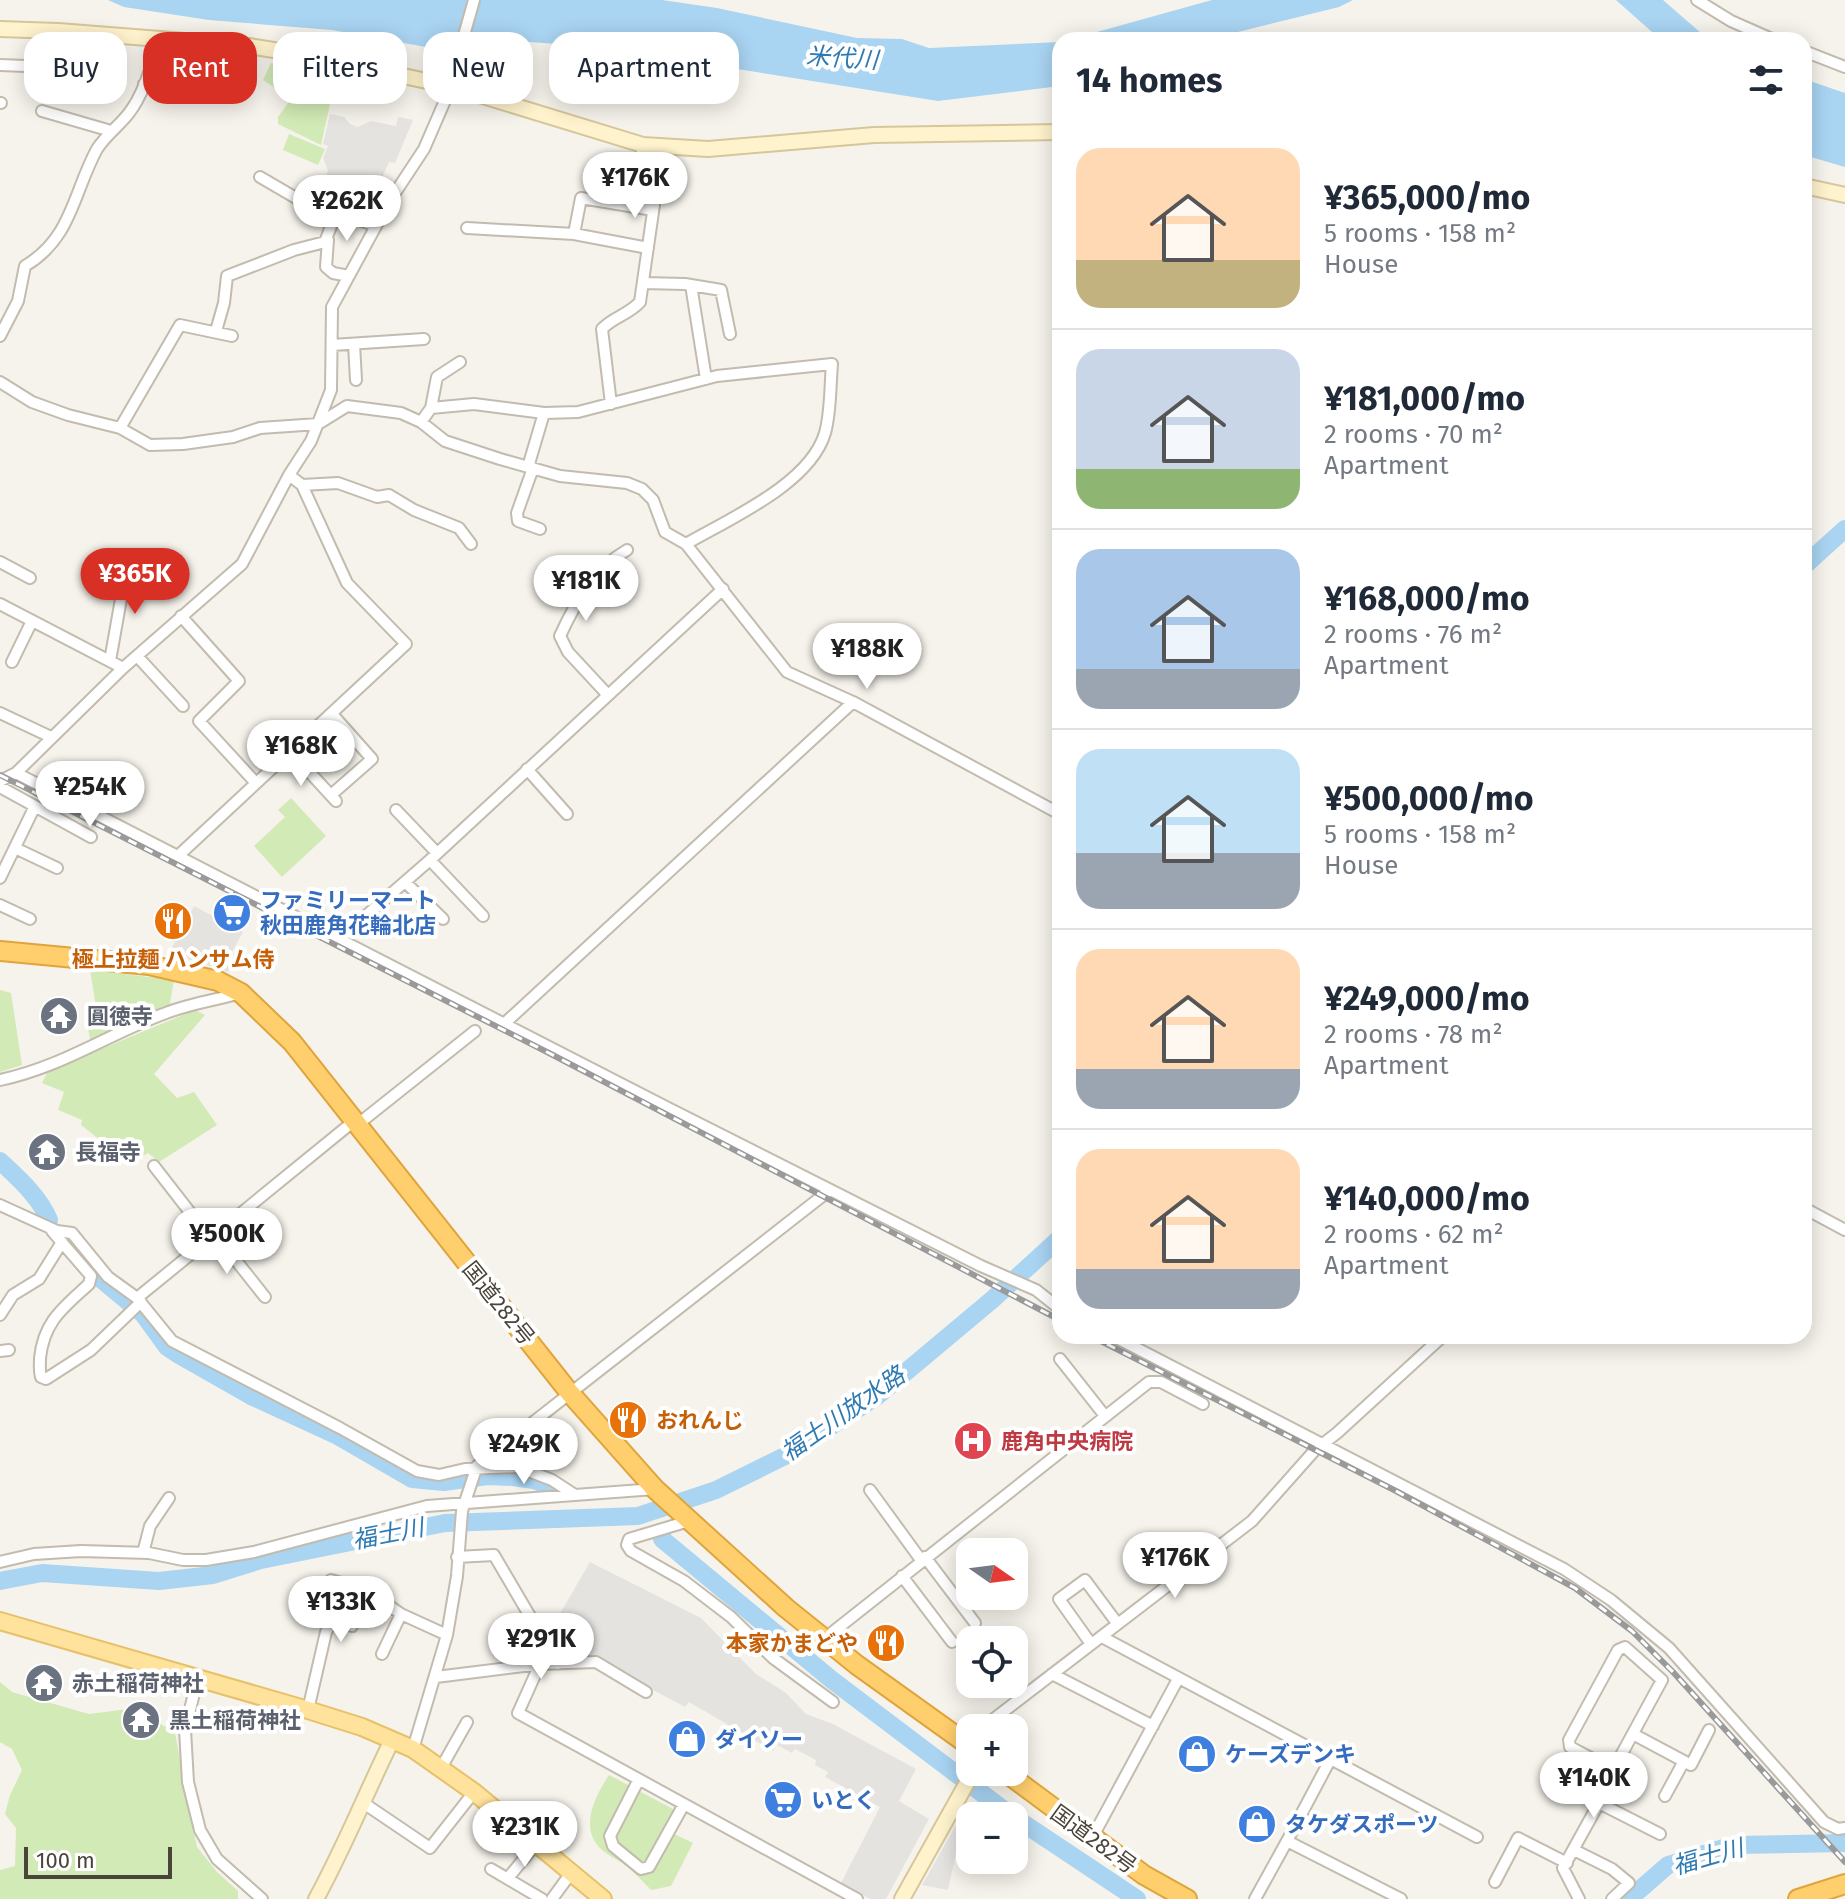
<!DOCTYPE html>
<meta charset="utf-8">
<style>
:root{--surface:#fff;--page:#f2f2f3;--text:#1f2937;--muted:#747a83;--line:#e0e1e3;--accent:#d93025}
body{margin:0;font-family:"Fira Sans","Noto Sans JP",sans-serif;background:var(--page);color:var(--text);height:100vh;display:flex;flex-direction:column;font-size:30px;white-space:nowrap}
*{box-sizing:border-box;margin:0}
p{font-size:26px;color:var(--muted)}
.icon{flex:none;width:44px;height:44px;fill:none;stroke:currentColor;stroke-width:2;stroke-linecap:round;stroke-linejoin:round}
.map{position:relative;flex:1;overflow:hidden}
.drawer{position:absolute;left:1052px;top:32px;width:760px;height:1312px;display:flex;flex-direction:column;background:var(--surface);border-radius:24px;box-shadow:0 4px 20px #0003}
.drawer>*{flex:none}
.guide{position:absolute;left:24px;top:32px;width:760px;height:72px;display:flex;gap:16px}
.needle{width:52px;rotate:104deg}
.tools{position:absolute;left:956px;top:1538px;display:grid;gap:16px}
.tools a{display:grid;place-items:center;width:72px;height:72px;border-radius:16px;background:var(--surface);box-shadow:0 4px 20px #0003;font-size:40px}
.scale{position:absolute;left:24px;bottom:20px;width:148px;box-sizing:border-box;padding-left:8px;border:4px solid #4b4439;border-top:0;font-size:22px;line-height:28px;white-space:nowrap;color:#4b4439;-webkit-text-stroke:6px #fff;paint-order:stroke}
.price{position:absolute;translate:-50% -68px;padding:0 18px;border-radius:28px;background:#fff;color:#222;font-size:26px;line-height:52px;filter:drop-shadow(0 2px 4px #0008)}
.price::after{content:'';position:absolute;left:50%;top:48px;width:24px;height:18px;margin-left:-12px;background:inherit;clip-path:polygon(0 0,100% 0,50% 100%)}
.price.on{background:var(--accent);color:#fff}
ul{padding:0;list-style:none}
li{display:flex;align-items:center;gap:24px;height:200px;padding:0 24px}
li+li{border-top:2px solid var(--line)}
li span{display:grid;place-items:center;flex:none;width:224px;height:160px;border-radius:24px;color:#555}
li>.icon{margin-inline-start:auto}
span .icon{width:96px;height:96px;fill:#fffc;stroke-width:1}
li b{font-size:34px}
h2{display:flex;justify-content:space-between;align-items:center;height:96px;padding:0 24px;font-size:34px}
.tag{padding:0 28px;border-radius:24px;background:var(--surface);box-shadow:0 4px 20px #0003;font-size:28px;line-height:72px}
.tag.on{background:var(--accent);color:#fff}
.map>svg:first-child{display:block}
.green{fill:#d2eab5}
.parking{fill:#e5e3e0}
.water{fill:#a9d4f2}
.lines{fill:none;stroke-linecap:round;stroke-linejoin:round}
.river{stroke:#a9d4f2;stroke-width:18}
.street-casing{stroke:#c2bbae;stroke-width:14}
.secondary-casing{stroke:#d6c79b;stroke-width:18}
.primary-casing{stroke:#e6c16a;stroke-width:20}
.highway-casing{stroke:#e0a43c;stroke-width:22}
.street{stroke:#fff;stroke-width:10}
.secondary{stroke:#fff3cd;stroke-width:14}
.primary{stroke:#ffe39c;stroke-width:16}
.highway{stroke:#ffcf6e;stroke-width:18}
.rail-casing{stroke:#9a9a9a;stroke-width:6}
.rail{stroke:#fff;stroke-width:3;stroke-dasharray:9;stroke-linecap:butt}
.labels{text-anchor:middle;stroke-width:8;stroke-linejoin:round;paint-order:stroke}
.shop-label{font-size:22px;font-weight:bold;fill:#366cbe;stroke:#fff;text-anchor:start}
.food-label{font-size:22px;font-weight:bold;fill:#c56008;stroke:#fff}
.worship-label{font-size:22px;font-weight:bold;fill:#5b616d;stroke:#fff;text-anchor:start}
.street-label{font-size:22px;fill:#4b4439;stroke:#fff}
.health-label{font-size:22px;font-weight:bold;fill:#be3a42;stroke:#fff;text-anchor:start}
.water-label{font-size:24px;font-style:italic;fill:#2e7ab2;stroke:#fff}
</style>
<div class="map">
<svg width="1845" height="1899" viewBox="0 0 1845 1899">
<rect width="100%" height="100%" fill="#f6f3ec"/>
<!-- green -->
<path class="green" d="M 271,63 L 336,77 L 321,145 L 278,124 L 278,117 L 291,99 L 263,80 Z
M 289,134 L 325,149 L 318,165 L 283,150 Z
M 291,798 L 326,836 L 282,877 L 254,846 L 285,817 L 278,810 Z
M 90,970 L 174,980 L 169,1009 L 91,1045 L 87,1022 L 98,1019 Z
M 0,990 L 11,993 L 22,1065 L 0,1072 Z
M 195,1010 L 205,1015 L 154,1074 L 177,1098 L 194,1092 L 217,1125 L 159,1162 L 148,1153 L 131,1164 L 81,1125 L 82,1120 L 58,1110 L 64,1092 L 42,1083 L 48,1071 Z
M 0,1682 L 12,1692 L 89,1714 L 128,1709 L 142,1712 L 175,1733 L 197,1847 L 217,1872 L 238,1891 L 238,1899 L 0,1899 L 0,1870 L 15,1866 L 16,1828 L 5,1814 L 10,1795 L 22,1770 L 12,1749 L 0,1742 Z
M 609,1775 L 675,1810 L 668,1831 L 693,1843 L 671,1886 L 651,1890 C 644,1883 637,1875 629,1868 C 621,1861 610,1857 602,1850 C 578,1829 595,1796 609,1775 Z"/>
<!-- parking -->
<path class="parking" d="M 330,114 L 344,117 L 350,124 L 358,127 L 371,121 L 396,126 L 398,117 L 413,120 L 395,163 L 389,162 L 365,217 L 318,197 L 328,171 L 323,158 L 328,146 L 323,144 Z
M 194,906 L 243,932 L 232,952 L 237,956 L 228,972 L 169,953 Z
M 590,1562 L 701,1618 L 756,1674 L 786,1693 L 806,1714 L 833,1724 L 916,1769 L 899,1801 L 929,1819 L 886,1899 L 870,1899 L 841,1883 L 880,1807 L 825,1777 L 828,1772 L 815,1765 L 816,1760 L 795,1749 L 792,1753 L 777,1745 L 773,1751 L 689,1702 L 685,1707 L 593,1658 L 569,1652 L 551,1629 Z
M 968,1804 L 986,1816 L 970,1816 L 970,1846 L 958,1844 L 948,1890 L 922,1885 Z"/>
<!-- water -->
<path class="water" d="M 108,0 L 662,0 L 717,8 L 857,38 L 902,39 L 929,48 L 1060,42 L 1060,86 L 938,101 L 650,55 L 572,45 L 486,39 L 470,55 L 332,30 L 209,20 L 124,7 Z
M 1212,0 L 1353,0 L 1339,7 L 1206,40 L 1068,40 Z
M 1610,0 L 1663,0 L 1709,40 L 1661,40 L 1616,0 Z
M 1804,79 L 1845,93 L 1845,167 L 1804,155 Z"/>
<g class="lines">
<!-- river -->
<path class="river" d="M 1804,566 L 1845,529
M 0,1161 C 19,1179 39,1196 49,1220
M 76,1252 L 101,1279 L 143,1314 L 167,1347 L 179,1355 L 251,1396 L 336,1435 L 412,1479 L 444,1482 L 487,1476 L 513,1477 L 534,1480 L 556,1489
M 662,1539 L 832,1680 L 1012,1816
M 0,1581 L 42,1573 L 159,1581 L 213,1575 L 261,1560 L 445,1523 L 638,1516 L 716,1490 L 785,1456 L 876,1397 L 993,1299 L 1060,1238
M 1014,1817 L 1137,1899
M 1629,1899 L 1668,1865 L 1733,1845 L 1845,1843"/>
<!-- street casing -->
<g class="street-casing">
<path id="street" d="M 1697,0 L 1731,21 L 1774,40
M 1804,51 L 1845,67
M 0,65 L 51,67
M 144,84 L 187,90 L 190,88 L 198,42
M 0,103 L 1,103
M 42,111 L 111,131
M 260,177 L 296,198 L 376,226
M 467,228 L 574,234 L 648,248
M 574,234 L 581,198 L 653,210
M 328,240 L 326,267 L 333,273 L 349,276
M 643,283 L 685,284 L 721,290 L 730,334
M 691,285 L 706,379
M 216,331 L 224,303 L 227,276 L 294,250 L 325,242 L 336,213
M 0,336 L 18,301 L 25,266 C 72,238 73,193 97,149 C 106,135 119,126 129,113 C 145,92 152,63 160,39
M 354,344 L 356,380
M 332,345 L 424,339
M 0,382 L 32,402 L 68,415 L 120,428 L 150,445 L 183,444 L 233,437 L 260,428 L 318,424 L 347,406 L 401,413 L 421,422 L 431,408 L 437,377 L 460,362
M 611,404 L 602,329 C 613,317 628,315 640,302 L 654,205 L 640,171 L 643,145
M 431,408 L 474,404 L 544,413 L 578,412 L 717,376 L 832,364 C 830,386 831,412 825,433 C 810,484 729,519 686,544
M 421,422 L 445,441 L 500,459 L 560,476 L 627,483 L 642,489 L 653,500 L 665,532 L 686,544 L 787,672 L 853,702 L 1060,814
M 120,428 L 180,325 L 232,336
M 528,467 L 544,413
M 533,468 L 517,513 L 518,521 L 540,529
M 302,485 L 338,483 L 377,497 L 389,495 L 414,510 L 459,528 L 471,544
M 0,562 L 30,578
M 0,604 L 123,668
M 181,616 L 239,681 L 199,721 L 256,783
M 137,656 L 183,706
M 110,661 L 127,565
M 12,662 L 32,621
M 607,694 L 568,652 L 560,636 C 575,603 595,568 627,550
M 0,713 L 51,737
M 291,752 L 336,801
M 527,769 L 567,814
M 16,773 L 668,1108 L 981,1266 L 1036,1290 L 1060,1309
M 0,781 L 16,773 L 123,668 L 242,564 L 289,475 L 311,441 L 331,390 L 332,307 L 389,202 L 424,149 L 447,96 L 474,0
M 0,787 L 91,837
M 331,795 L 372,759 L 332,714
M 396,810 L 437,853
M 15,848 L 57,868
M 179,855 L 406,644 L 347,583 L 302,485 L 289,475
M 430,860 L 483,916
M 0,878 L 35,806
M 405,882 L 443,919
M 0,905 L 30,919
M 338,940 L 430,860 L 723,589
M 505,1023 L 853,702
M 0,1080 C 62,1067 108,1034 166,1013 C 189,1004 214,1000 238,994
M 357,1125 L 475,1031
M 154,1166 L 210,1238
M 0,1205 L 57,1231 L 72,1233 L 108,1277 L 137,1298 L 172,1341 L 340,1428 L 417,1471 L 439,1475 L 465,1469 L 518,1467 L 552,1480 L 575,1495
M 1804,1208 L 1845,1230
M 52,1231 L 91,1276 L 89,1284 C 63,1308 44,1321 40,1358 C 40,1366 39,1370 41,1377 L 46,1379 L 91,1350 L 141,1302
M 215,1234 L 265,1297
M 137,1298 L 354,1121
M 0,1315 L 13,1295 L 39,1279 L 62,1242
M 1113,1336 L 1564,1569 L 1611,1600 L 1669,1648 L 1824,1822 L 1838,1829 L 1845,1828
M 0,1351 L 9,1350
M 1060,1359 L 1105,1416
M 870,1490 L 921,1560
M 689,1521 L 629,1539 L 627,1545 L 631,1551 L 684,1581 L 731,1617 L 773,1658 L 833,1702
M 143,1553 L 150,1526 L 169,1498
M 457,1557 L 494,1555 L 558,1664
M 925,1557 L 975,1623
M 0,1562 L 34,1554 L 81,1551 L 149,1553 L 183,1560 L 206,1560 L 254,1552 L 427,1506 L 655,1489
M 902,1576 L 952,1642
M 316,1620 L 331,1580 L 368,1591 L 401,1614 L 447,1635
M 1102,1637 L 1477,1837
M 824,1639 L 1149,1382 L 1161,1382 L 1203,1404
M 1091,1644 L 1059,1599 L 1085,1580 L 1117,1623
M 1625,1647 L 1662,1680 L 1613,1770 L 1570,1747 L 1569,1740 L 1618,1650 Z
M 382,1654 L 401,1614
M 540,1664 L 518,1713 L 857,1899
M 1052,1674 L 1153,1726
M 198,1677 L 185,1730 L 188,1782 L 200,1830 L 217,1859 L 262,1899
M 436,1677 L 540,1664 L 596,1662 L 646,1692
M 308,1710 L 326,1632 L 332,1621 L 352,1626 L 368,1591
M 982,1728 L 1252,1521 L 1315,1450 L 1337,1433 L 1443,1336
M 1633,1734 L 1691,1765 L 1709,1730
M 413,1749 L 447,1635 L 457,1576 L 462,1511 L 477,1466 L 830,1190
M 441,1768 L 467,1722
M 1613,1770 L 1599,1803 L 1660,1834
M 638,1781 L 610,1836 L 613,1846 L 641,1869 L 649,1867 L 683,1806
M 1665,1796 L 1684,1761
M 362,1802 L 430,1848 L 474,1792
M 1092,1838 L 1178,1679
M 1287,1841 L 1330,1760
M 1574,1850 L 1612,1869 L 1629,1883 L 1612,1899
M 491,1869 L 542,1899
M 508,1878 L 536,1844
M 1495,1882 L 1518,1838 L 1567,1863
M 552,1899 L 571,1873
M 1255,1899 L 1287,1841 L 1401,1899
M 1579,1899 L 1563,1868 L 1599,1803"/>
</g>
<!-- secondary casing -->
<g class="secondary-casing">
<path id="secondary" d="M 0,29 L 58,31 L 249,46 L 305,55 L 450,86 L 643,145 L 708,149 L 874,135 L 1060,132
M 1804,186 L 1845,195
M 316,1899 C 344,1848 366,1793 392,1740
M 902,1899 L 973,1772"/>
</g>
<!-- primary casing -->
<g class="primary-casing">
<path id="primary" d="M 0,1621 L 308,1710 L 362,1727 L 413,1749 L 474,1792 L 603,1899"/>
</g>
<!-- highway casing -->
<g class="highway-casing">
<path id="highway" d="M 0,951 L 149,965 L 218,981 L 241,993 L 292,1042 L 569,1392 L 655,1489 L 786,1608 L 857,1665 L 970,1746
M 1005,1772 L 1144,1875 L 1187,1899
M 1798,1899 L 1845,1884"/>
</g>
<!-- street -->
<use href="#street" class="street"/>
<!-- secondary -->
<use href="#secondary" class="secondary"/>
<!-- primary -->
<use href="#primary" class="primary"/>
<!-- highway -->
<use href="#highway" class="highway"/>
<!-- rail casing -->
<g class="rail-casing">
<path id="rail" d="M 0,775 L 549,1053 L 1060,1320
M 1091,1336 L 1396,1491 L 1575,1588 L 1632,1631 L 1673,1672 L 1845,1862"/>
</g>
<!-- rail -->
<use href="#rail" class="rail"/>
</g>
<!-- icons -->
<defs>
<g id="supermarket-disc" transform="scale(2)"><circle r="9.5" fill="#3f7fe0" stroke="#fff"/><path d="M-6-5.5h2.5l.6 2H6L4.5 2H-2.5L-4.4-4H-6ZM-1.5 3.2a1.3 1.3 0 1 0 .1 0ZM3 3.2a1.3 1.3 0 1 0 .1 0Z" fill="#fff"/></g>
<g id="restaurant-disc" transform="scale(2)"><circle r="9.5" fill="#e8710a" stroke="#fff"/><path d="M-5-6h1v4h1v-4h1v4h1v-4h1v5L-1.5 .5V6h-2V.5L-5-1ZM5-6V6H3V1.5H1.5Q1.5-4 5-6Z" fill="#fff"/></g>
<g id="temple-disc" transform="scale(2)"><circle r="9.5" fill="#6b7280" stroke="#fff"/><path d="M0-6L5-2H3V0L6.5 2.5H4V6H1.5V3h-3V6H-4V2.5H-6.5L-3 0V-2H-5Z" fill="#fff"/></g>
<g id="hospital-disc" transform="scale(2)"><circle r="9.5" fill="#e0444e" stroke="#fff"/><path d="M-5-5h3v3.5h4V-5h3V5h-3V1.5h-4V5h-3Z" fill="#fff"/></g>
<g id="shop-disc" transform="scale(2)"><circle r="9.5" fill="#3f7fe0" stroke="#fff"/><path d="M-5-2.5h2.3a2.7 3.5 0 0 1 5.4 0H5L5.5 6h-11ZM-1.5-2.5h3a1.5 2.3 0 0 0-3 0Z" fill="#fff"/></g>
</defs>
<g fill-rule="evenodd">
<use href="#supermarket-disc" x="232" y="913"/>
<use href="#restaurant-disc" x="173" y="921"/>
<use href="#temple-disc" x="59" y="1016"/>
<use href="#temple-disc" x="47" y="1152"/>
<use href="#restaurant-disc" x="628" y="1420"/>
<use href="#hospital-disc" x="973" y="1441"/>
<use href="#restaurant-disc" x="886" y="1643"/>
<use href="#temple-disc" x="44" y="1683"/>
<use href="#temple-disc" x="141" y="1720"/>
<use href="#shop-disc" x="687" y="1739"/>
<use href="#shop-disc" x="1197" y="1754"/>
<use href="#supermarket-disc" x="783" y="1800"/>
<use href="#shop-disc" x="1257" y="1824"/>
</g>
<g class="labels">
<!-- shop labels -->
<g class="shop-label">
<text x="260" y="908">ファミリーマート<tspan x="260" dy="25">秋田鹿角花輪北店</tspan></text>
<text x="715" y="1747">ダイソー</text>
<text x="1225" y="1762">ケーズデンキ</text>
<text x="811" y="1808">いとく</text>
<text x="1285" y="1832">タケダスポーツ</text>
</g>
<!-- food labels -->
<g class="food-label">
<text x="173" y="967">極上拉麺 ハンサム侍</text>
<text x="656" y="1428" text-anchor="start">おれんじ</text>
<text x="858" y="1651" text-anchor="end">本家かまどや</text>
</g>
<!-- worship labels -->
<g class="worship-label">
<text x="87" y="1024">圓徳寺</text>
<text x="75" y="1160">長福寺</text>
<text x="72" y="1691">赤土稲荷神社</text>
<text x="169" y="1728">黒土稲荷神社</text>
</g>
<!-- street labels -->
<g class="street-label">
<text transform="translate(499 1303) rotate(51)" y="8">国道282号</text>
<text transform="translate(1094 1839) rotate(36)" y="8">国道282号</text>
</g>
<!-- health labels -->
<g class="health-label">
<text x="1001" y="1449">鹿角中央病院</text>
</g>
<!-- water labels -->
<g class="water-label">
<text transform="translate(842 58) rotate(4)" y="8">米代川</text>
<text transform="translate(843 1414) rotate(-35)" y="8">福士川放水路</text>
<text transform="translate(388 1534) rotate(-11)" y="8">福士川</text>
<text transform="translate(1708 1857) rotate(-16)" y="8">福士川</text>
</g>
</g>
</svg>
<div class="tools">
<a><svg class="needle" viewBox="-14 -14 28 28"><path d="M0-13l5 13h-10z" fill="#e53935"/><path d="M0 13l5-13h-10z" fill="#747a83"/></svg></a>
<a><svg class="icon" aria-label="locate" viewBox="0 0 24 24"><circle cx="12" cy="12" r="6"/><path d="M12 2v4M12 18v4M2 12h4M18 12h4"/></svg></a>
<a>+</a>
<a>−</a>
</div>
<div class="scale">100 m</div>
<b class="price" style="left:635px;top:220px">¥176K</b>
<b class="price" style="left:347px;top:243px">¥262K</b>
<b class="price on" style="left:135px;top:616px">¥365K</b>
<b class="price" style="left:586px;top:623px">¥181K</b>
<b class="price" style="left:867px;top:691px">¥188K</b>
<b class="price" style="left:301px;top:788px">¥168K</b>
<b class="price" style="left:90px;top:829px">¥254K</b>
<b class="price" style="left:227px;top:1276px">¥500K</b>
<b class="price" style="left:524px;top:1486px">¥249K</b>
<b class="price" style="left:1175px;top:1600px">¥176K</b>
<b class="price" style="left:341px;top:1644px">¥133K</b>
<b class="price" style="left:541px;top:1681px">¥291K</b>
<b class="price" style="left:1594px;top:1820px">¥140K</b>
<b class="price" style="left:525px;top:1869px">¥231K</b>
<div class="guide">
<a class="tag">Buy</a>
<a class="tag on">Rent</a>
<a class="tag">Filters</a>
<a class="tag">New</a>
<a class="tag">Apartment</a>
</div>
<section class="drawer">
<h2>14 homes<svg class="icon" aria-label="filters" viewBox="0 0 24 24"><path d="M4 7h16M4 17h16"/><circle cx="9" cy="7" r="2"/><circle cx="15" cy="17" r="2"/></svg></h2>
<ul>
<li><span style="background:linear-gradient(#ffd9b3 70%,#c2b280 0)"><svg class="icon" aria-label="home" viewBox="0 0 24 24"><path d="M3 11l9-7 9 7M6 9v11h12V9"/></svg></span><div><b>¥365,000/mo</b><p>5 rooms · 158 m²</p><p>House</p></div></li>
<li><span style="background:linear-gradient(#c9d6e8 75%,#8fb573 0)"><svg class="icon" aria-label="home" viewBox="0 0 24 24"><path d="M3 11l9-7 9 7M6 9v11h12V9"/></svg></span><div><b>¥181,000/mo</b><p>2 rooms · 70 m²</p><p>Apartment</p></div></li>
<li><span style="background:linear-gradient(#a9c7e8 75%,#9aa5b1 0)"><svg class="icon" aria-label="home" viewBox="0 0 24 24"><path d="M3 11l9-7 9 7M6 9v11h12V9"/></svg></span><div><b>¥168,000/mo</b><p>2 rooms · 76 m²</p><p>Apartment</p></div></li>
<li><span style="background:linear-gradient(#bfe0f5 65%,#9aa5b1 0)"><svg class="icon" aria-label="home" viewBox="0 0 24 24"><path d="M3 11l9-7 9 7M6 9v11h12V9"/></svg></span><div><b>¥500,000/mo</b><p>5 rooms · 158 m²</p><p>House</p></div></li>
<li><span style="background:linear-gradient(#ffd9b3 75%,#9aa5b1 0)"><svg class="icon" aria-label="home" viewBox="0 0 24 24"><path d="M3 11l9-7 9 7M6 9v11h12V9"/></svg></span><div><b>¥249,000/mo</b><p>2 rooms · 78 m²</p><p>Apartment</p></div></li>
<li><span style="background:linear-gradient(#ffd9b3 75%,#9aa5b1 0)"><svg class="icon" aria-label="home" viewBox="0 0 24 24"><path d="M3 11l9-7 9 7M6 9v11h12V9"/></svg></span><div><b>¥140,000/mo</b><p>2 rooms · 62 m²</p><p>Apartment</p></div></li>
</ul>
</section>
</div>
